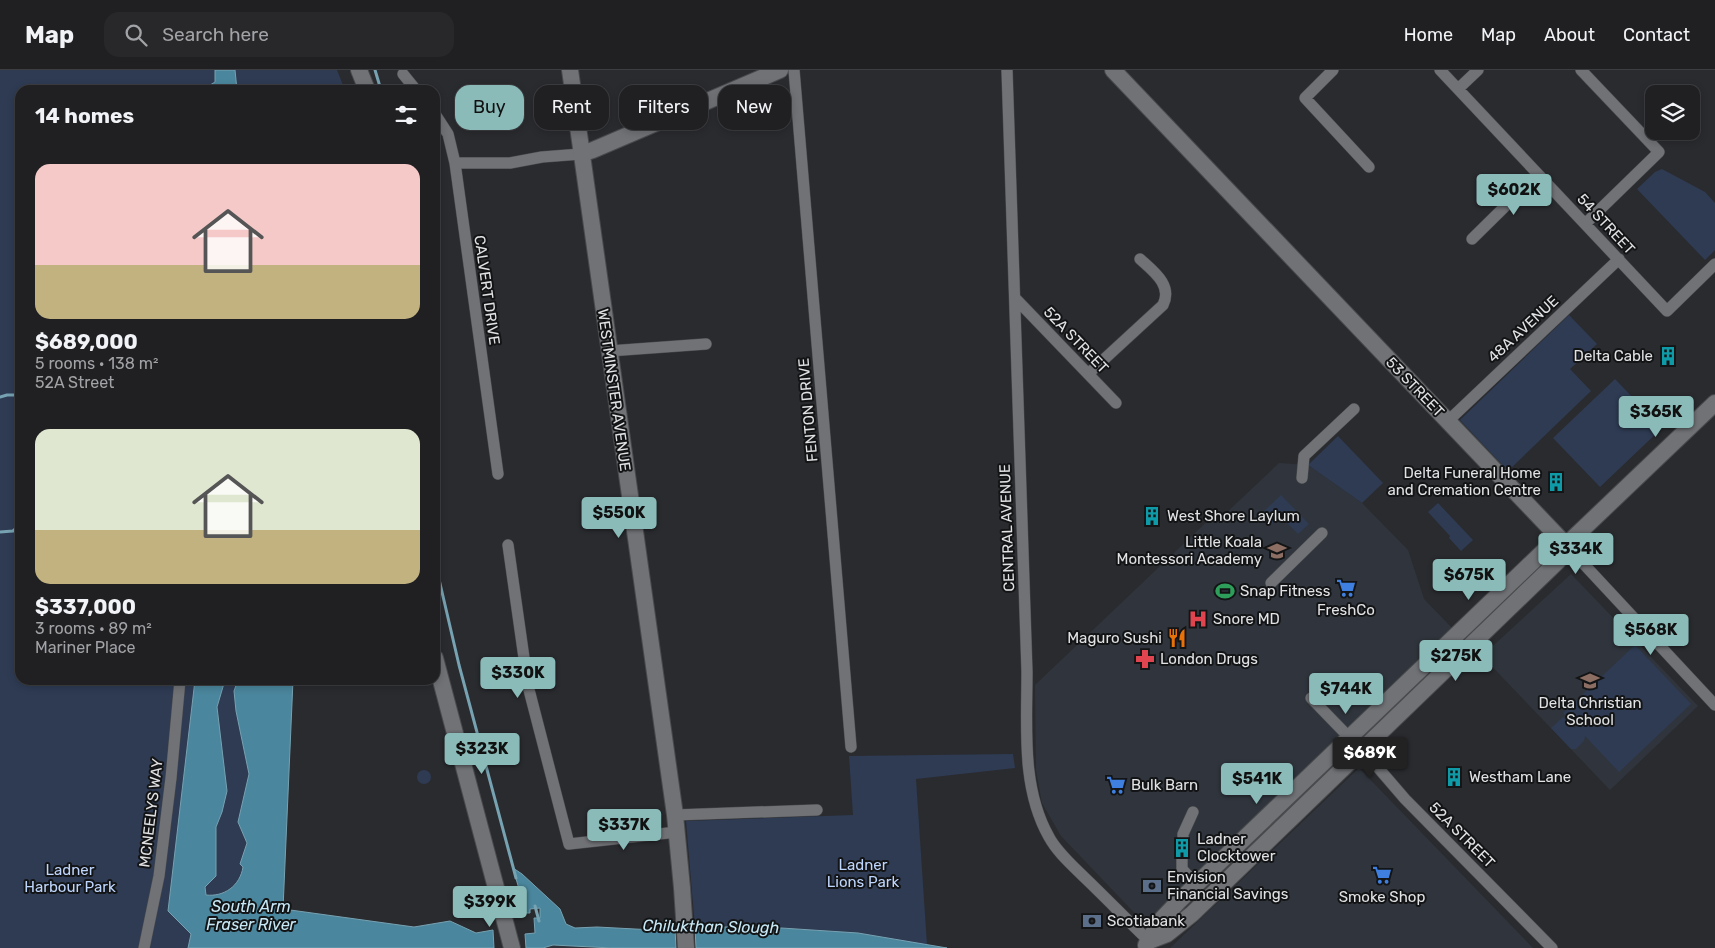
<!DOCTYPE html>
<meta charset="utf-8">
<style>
:root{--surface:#202023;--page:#28282b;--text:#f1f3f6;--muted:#a2a3a6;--line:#3d3e41;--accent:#8bbbb9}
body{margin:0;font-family:Rubik,sans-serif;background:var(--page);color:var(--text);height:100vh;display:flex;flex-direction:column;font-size:19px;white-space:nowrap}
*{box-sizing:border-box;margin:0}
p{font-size:16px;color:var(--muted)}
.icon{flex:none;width:28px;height:28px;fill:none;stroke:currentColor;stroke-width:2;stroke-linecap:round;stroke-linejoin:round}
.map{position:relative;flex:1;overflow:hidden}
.drawer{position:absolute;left:15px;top:15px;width:425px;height:600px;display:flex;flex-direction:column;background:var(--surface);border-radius:15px;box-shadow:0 2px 8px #0003,0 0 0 1px var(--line)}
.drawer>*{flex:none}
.guide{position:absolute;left:455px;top:15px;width:475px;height:45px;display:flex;gap:10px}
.tools{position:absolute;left:1645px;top:15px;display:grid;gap:10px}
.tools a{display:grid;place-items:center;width:55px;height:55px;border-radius:10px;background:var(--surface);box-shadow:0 2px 8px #0003,0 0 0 1px var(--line);font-size:25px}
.price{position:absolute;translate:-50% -42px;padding:0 11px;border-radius:5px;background:var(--accent);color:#111;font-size:16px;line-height:32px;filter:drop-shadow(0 1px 2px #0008)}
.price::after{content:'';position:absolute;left:50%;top:30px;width:15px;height:11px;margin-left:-8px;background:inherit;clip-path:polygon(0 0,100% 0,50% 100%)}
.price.on{background:#222;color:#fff}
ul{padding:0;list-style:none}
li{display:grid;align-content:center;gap:10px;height:265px;padding:0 20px}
li span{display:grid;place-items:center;height:155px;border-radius:15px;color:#555}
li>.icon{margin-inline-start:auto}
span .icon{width:90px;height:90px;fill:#fffc;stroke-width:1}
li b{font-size:21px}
h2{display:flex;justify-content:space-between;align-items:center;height:60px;padding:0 20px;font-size:21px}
.tag{padding:0 18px;border-radius:15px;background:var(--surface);box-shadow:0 2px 8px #0003,0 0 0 1px var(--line);font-size:18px;line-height:45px}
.tag.on{background:var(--accent);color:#111}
header{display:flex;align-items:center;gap:30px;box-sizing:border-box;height:70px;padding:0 25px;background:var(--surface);border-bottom:1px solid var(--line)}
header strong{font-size:24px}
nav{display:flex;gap:28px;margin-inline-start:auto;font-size:18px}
.search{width:350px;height:45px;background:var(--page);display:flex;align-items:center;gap:12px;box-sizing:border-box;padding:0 18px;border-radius:15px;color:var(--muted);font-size:19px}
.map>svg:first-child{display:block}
.built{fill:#30353d}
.green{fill:#2e3b53}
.water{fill:#4a869d;stroke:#77a2b2}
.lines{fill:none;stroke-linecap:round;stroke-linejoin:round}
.stream{stroke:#77a2b2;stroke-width:3}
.street-casing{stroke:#484a4c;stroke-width:12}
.secondary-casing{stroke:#484a4c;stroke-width:18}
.street{stroke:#707276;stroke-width:11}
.secondary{stroke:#707276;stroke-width:16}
.labels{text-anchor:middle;stroke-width:4;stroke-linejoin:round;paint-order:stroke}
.street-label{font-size:15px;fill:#e1e2e4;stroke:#131415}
.poi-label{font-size:15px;fill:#e1e2e4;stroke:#131415;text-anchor:start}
.park-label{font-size:15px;fill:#bed5fd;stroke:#131415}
.water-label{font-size:16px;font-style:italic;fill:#c7e9f7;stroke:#131415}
</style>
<header>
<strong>Map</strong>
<div class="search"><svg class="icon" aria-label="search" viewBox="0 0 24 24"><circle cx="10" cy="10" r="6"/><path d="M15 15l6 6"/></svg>Search here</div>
<nav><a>Home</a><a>Map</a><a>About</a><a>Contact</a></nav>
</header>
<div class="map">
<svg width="1715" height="878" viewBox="0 0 1715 878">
<rect width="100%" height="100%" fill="#2a2b2f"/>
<!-- built -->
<path class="built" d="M 1279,393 L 1308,395 L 1362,433 L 1408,480 L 1424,529 L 1452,558 L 1146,855 L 1061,766 L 1042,733 L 1036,700 L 1035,615 L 1218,441 L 1223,446 Z
M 1571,504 L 1698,636 L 1610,720 L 1482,586 Z
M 1359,698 L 1533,878 L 1170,878 Z
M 553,875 L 612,878 L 626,878 L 543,878 Z"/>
<!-- green -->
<path class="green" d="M 0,0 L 337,0 L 345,20 L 20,20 L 20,610 L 195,610 L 168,841 L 191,864 L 188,878 L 0,878 Z
M 1662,99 L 1705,122 L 1715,133 L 1715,180 L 1705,190 L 1637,119 L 1655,102 Z
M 1569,245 L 1597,274 L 1570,299 L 1591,321 L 1508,401 L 1460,350 Z
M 1615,309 L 1662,358 L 1600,417 L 1553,368 Z
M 1338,366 L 1383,413 L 1362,433 L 1308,395 Z
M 1281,425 L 1309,454 L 1298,464 L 1280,446 L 1272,454 L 1262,443 Z
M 1438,433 L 1473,470 L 1461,481 L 1449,468 L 1450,466 L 1428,442 Z
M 1635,575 L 1691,634 L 1619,702 L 1585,666 L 1584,671 L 1576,679 L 1571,679 L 1551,658 L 1563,647 L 1574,658 L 1576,657 L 1563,643 Z
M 225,610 L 238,610 L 234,621 L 236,641 L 249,704 L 238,752 L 247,773 L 240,794 L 243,797 C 240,816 224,826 206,826 L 205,817 L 216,806 L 216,757 L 222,742 L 222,690 L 217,637 Z
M 1013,684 L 1015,698 L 916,709 L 927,875 L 858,863 L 766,857 L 695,857 L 686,751 L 853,745 L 849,686 Z
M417 707a7 7 0 1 1 14 0a7 7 0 1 1-14 0Z"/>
<!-- water -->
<path class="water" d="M 215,0 L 235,0 L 237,20 L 202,20 L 215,12 Z
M 195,610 L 225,610 L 217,637 L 227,721 L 222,742 L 216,757 L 216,806 L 205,817 L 206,825 C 224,827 240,816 243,797 L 240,794 L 247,773 L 238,752 L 249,704 L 236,641 L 234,621 L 238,610 L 293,610 L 283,839 L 414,857 L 450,851 L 476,863 L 493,860 L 494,878 L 188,878 L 191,864 L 168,841 Z
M 513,798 L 522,804 L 560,839 L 566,854 L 575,858 L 597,857 L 654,860 L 675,859 L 676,878 L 612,878 L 553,875 L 543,878 L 526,878 L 525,864 L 535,863 L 534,848 L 540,848 L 540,838 L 530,839 L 530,843 L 524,843 L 521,826 Z
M 695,857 L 766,857 L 858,863 L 947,878 L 696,878 Z"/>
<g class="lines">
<!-- stream -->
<path class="stream" d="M 375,0 L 381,20
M 0,327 L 7,325 L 20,325
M 0,462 L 13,461 L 20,455
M 435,492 L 459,595 L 516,808
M 535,836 L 539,851"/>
<!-- street casing -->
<g class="street-casing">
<path id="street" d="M 794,0 L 851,677
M 1007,0 L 1027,602 C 1027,656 1021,718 1049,767 C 1057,782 1072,795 1084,807 C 1106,828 1127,850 1149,871
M 1333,0 L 1305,28 L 1369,97
M 1440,0 L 1667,241 L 1715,194
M 1581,0 L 1659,82 L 1585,154
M 403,4 L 416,20
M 1458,19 L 1478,0
M 435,44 L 448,64 L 455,93 L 498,404
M 455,93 L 510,93 L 542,87 L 581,84
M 1472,169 L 1538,104
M 1015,228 L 1116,333
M 609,281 L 706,274
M 1088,304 L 1163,235 C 1173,215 1153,201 1140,189
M 1448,351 L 1619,189
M 1302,408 L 1304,386 L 1354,339
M 508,475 L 528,616 L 569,774 L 677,762
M 1566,475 L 1715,635
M 1271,513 L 1322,463
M 1311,628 L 1374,693 L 1405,729 L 1552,878
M 675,745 L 817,740
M 1183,773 L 1183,764 L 1193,742
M 1182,782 L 1182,799 L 1190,808
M 144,878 L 159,806 L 171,708 L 180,610"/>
</g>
<!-- secondary casing -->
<g class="secondary-casing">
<path id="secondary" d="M 359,0 L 367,20
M 570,0 L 675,745 L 682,818 L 686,878
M 1113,0 L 1566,475
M 581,84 L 593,80 L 780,0
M 435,588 L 512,878
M 1149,871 L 1167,864 L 1192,844 L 1558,491 L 1566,475 L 1715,333
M 1146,875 L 1149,871 L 1158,853 L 1179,831 L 1546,479 L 1566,475"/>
</g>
<!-- street -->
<use href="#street" class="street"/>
<!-- secondary -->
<use href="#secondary" class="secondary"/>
</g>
<!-- icons -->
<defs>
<g id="building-bare" transform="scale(1.5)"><path d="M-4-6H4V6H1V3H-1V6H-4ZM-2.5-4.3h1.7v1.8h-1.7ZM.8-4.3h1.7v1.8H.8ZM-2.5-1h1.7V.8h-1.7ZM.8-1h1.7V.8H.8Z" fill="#0f9aa8" stroke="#131415" stroke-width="2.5" paint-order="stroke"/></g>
<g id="school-bare" transform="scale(1.5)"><path d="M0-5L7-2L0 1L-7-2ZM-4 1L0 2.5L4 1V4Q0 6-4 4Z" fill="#8d6e63" stroke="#131415" stroke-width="2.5" paint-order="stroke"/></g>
<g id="supermarket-bare" transform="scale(1.5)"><path d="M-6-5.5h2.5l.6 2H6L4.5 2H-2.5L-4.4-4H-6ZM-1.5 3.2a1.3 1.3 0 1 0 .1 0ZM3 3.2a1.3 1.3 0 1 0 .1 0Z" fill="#3f7fe0" stroke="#131415" stroke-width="2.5" paint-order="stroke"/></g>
<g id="stadium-bare" transform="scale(1.5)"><path d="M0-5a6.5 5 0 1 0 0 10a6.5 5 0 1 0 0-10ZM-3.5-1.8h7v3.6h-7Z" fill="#2e9e5b" stroke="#131415" stroke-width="2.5" paint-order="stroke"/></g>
<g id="hospital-bare" transform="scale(1.5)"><path d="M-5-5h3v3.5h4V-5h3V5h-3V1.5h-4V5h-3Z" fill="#e0444e" stroke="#131415" stroke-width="2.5" paint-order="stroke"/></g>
<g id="restaurant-bare" transform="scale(1.5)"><path d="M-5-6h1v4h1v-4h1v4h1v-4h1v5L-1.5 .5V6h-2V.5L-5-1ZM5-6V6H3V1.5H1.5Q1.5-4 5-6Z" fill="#e8710a" stroke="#131415" stroke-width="2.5" paint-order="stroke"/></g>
<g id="pharmacy-bare" transform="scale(1.5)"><path d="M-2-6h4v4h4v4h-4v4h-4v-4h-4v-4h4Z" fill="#e0444e" stroke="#131415" stroke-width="2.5" paint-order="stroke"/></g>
<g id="bank-bare" transform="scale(1.5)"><path d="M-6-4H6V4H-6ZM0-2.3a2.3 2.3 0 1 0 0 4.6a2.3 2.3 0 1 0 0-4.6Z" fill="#5c6f8a" stroke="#131415" stroke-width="2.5" paint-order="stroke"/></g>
</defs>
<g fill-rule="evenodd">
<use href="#building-bare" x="1668" y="286"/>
<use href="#building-bare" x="1556" y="412"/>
<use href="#building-bare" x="1152" y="446"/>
<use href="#school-bare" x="1277" y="481"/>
<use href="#supermarket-bare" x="1346" y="518"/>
<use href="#stadium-bare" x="1225" y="521"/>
<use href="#hospital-bare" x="1198" y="549"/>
<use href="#restaurant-bare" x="1177" y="568"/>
<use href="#pharmacy-bare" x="1145" y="589"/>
<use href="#school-bare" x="1590" y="611"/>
<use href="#building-bare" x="1454" y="707"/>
<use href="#supermarket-bare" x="1116" y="715"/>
<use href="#building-bare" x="1182" y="778"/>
<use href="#supermarket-bare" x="1382" y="805"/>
<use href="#bank-bare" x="1152" y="816"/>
<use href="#bank-bare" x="1092" y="851"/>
</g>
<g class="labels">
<!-- street labels -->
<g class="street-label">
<text transform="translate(1606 154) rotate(47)" y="5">54 STREET</text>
<text transform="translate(487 220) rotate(82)" y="5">CALVERT DRIVE</text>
<text transform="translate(1523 259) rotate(-43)" y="5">48A AVENUE</text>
<text transform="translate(1076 270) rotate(46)" y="5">52A STREET</text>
<text transform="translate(1415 317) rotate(46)" y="5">53 STREET</text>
<text transform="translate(614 320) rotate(82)" y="5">WESTMINSTER AVENUE</text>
<text transform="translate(808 340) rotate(-95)" y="5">FENTON DRIVE</text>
<text transform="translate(1007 458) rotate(-92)" y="5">CENTRAL AVENUE</text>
<text transform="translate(151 743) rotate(-83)" y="5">MCNEELYS WAY</text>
<text transform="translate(1462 765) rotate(45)" y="5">52A STREET</text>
</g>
<!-- poi labels -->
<g class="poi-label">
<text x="1653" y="291" text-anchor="end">Delta Cable</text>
<text x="1541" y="408" text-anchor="end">Delta Funeral Home<tspan x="1541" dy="17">and Cremation Centre</tspan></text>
<text x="1167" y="451">West Shore Laylum</text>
<text x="1262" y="477" text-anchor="end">Little Koala<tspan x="1262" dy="17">Montessori Academy</tspan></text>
<text x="1240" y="526">Snap Fitness</text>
<text x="1346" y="545" text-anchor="middle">FreshCo</text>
<text x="1213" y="554">Snore MD</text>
<text x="1162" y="573" text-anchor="end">Maguro Sushi</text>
<text x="1160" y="594">London Drugs</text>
<text x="1590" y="638" text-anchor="middle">Delta Christian<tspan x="1590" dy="17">School</tspan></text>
<text x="1469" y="712">Westham Lane</text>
<text x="1131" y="720">Bulk Barn</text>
<text x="1197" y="774">Ladner<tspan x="1197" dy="17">Clocktower</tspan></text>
<text x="1167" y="812">Envision<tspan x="1167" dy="17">Financial Savings</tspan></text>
<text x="1382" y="832" text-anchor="middle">Smoke Shop</text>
<text x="1107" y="856">Scotiabank</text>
</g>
<!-- park labels -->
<g class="park-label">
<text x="863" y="800">Ladner<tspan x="863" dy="17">Lions Park</tspan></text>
<text x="70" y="805">Ladner<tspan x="70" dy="17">Harbour Park</tspan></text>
</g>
<!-- water labels -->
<g class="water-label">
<text x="251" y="842">South Arm<tspan x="251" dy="18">Fraser River</tspan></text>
<text transform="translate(711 856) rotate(1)" y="6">Chilukthan Slough</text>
</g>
</g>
</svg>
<div class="tools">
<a><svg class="icon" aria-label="layers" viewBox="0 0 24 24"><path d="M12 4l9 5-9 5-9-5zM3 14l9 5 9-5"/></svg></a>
</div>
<b class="price" style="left:1514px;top:146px">$602K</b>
<b class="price" style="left:1656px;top:368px">$365K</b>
<b class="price" style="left:619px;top:469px">$550K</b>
<b class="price" style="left:1576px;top:505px">$334K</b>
<b class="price" style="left:1469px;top:531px">$675K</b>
<b class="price" style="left:1651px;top:586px">$568K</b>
<b class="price" style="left:1456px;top:612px">$275K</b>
<b class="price" style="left:518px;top:629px">$330K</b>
<b class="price" style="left:1346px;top:645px">$744K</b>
<b class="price" style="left:482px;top:705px">$323K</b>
<b class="price on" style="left:1370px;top:709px">$689K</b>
<b class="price" style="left:1257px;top:735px">$541K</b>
<b class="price" style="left:624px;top:781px">$337K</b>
<b class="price" style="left:490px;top:858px">$399K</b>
<div class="guide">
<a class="tag on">Buy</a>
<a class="tag">Rent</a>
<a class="tag">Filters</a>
<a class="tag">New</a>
</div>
<section class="drawer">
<h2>14 homes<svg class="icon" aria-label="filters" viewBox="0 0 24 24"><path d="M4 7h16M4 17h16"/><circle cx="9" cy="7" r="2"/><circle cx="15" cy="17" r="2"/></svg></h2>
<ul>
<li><span style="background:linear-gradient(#f6c9c9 65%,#c2b280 0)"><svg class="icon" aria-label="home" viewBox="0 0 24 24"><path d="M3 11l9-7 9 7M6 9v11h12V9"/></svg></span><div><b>$689,000</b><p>5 rooms · 138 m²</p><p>52A Street</p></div></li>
<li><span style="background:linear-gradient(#dfe7d0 65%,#c2b280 0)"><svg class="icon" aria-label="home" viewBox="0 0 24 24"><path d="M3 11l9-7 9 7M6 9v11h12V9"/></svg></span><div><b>$337,000</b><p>3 rooms · 89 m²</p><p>Mariner Place</p></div></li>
</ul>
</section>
</div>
